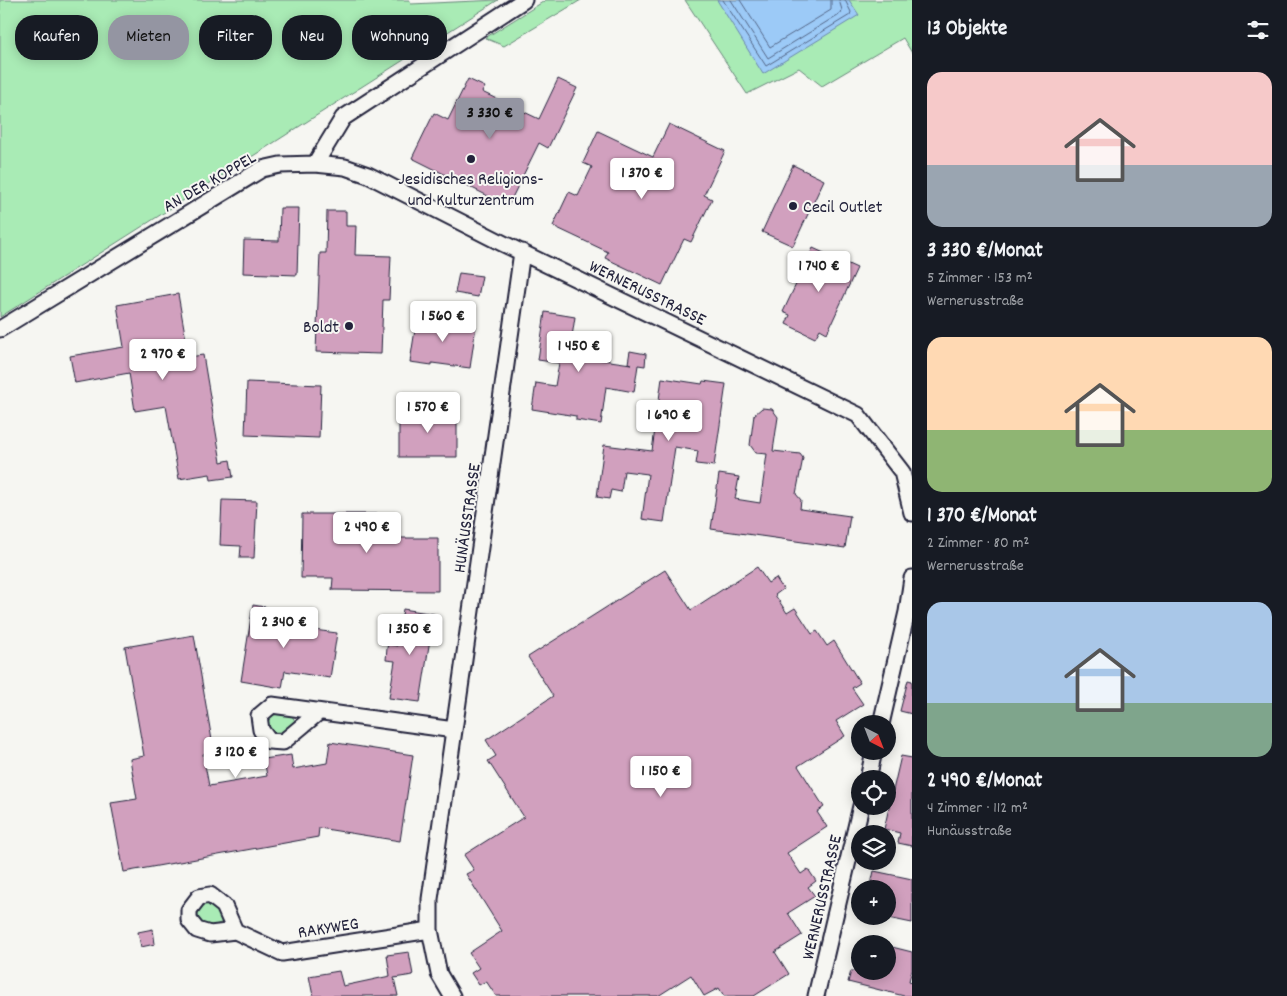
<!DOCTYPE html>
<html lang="de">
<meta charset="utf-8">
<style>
:root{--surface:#171b24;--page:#242831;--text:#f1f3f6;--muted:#9ea1a6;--accent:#9495a2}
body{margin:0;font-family:Dekko,sans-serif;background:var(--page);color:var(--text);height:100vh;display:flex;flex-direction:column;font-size:19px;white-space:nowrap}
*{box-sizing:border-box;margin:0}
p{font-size:16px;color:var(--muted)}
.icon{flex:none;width:28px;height:28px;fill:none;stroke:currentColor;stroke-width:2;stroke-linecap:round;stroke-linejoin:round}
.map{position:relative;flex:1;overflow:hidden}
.details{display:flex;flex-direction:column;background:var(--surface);width:375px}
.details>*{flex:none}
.hud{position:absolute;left:15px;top:15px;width:475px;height:45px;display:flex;gap:10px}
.needle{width:32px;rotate:138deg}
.fabs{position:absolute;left:851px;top:715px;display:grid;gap:10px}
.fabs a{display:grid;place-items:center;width:45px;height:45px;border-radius:50%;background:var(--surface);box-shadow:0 2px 12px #0003;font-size:25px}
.price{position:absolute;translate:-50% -42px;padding:0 11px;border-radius:5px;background:#fff;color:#222;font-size:16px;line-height:32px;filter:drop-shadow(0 1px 2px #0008)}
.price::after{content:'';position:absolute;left:50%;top:30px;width:15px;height:11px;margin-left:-8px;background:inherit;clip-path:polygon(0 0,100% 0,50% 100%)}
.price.on{background:var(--accent);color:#111}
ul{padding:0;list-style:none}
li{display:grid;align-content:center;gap:10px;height:265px;padding:0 15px}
li span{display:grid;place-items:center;height:155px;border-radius:15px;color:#555}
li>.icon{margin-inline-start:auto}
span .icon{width:90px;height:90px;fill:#fffc;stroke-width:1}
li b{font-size:21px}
h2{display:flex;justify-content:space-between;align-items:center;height:60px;padding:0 15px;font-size:21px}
.pill{padding:0 18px;border-radius:20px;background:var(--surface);box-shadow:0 2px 12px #0003;font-size:18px;line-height:45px}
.pill.on{background:var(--accent);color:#111}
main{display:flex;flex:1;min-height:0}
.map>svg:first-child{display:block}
.green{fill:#a9ebb5;stroke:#668678}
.water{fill:#9ccaf7;stroke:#6b87ac}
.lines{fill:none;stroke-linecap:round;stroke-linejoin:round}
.shore{stroke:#536586;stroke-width:1}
.building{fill:#d1a0be;stroke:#22223b}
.minor-casing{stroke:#22223b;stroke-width:19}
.minor{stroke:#f6f6f2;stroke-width:15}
.poi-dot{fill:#22223b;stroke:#f6f6f2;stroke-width:2}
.labels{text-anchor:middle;stroke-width:4;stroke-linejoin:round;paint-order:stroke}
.poi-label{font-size:18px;fill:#22223b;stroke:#f6f6f2}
.street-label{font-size:18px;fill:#22223b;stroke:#f6f6f2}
</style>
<main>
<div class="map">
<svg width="912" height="996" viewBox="0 0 912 996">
<rect width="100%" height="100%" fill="#f6f6f2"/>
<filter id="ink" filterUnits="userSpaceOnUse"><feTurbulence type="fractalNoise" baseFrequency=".02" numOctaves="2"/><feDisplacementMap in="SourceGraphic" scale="10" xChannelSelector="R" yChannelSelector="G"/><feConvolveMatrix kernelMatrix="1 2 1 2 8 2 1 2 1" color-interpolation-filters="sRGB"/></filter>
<g filter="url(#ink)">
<!-- green -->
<path class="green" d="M 0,0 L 409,0 L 411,4 L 498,0 L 0,317 Z
M 546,0 L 581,0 L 504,46 L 485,38 Z
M 685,0 L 912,0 L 912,53 L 903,38 L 822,86 L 799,68 L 747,94 Z
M 278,713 L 292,716 L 295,721 C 291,730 283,733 273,732 C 268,727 267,724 270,717 Z
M 208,903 C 217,907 221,912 222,922 C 208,931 192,924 200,906 Z"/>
<!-- water -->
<path class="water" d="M 717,0 L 849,0 L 859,15 L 763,74 Z"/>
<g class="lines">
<!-- shore -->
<path class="shore" d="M 723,0 L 766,66 L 850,15 L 851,12 L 845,0
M 731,0 L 768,58 L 841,13 L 842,10 L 839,0
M 740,0 L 770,47 L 831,10 L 831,0"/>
</g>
<!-- building -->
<path class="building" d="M 468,79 L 485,87 L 482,92 L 539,119 L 558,79 L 577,88 L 548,148 L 539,143 L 508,206 L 412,158 L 434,113 L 448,120 Z
M 669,124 L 725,151 L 704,195 L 712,199 L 691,242 L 684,239 L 662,285 L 605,258 L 608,252 L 553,226 L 569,192 L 578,196 L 592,167 L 583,163 L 598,131 L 653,157 Z
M 793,165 L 824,180 L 793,246 L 762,232 Z
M 280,208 L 299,208 L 297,275 L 243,273 L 244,240 L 279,241 Z
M 327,211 L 346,211 L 346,226 L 356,226 L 355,255 L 391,256 L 389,300 L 383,300 L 381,354 L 316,352 L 320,253 L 326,253 Z
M 813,248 L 857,268 L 827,333 L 820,329 L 815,338 L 786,324 L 790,315 L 783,312 Z
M 459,273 L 482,276 L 478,297 L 455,293 Z
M 178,294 L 189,357 L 203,355 L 221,462 L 230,460 L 233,477 L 211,480 L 210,474 L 179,479 L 166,406 L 135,411 L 129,373 L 75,383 L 70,356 L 124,347 L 117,305 Z
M 545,312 L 575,317 L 571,343 L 598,347 L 596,359 L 631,364 L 628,363 L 630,351 L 646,354 L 645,366 L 638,365 L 634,392 L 606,387 L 601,424 L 576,420 L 576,416 L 532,409 L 536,383 L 555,386 L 559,363 L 538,360 Z
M 417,317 L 476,326 L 470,368 L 432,363 L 432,365 L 410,362 Z
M 662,378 L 702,384 L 703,381 L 726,384 L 714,466 L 696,464 L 698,451 L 675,447 L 664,522 L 642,519 L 648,474 L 624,471 L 621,492 L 611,490 L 609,499 L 597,497 L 604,445 L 652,451 Z
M 247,382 L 321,385 L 319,438 L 245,435 Z
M 762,408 L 772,409 L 778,417 L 773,451 L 800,454 L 803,458 L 796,494 L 801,500 L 800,509 L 850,516 L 845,548 L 711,529 L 719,474 L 739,477 L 735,499 L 760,503 L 767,454 L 756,453 L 750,445 L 754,415 Z
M 399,411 L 457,412 L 457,457 L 399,457 Z
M 222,500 L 257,501 L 254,558 L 240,558 L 241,546 L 220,545 Z
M 302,514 L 397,514 L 397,538 L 438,538 L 438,591 L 332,590 L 333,578 L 301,578 Z
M 757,567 L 768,583 L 776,578 L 783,589 L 775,595 L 787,613 L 795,608 L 812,634 L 817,631 L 827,646 L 834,641 L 860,683 L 852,688 L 863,704 L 836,721 L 845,736 L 798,766 L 824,807 L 817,812 L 827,827 L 787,853 L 801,874 L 808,869 L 816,881 L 808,887 L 815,896 L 788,913 L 802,935 L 775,952 L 789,974 L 754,996 L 724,996 L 719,988 L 704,996 L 691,975 L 658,996 L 496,996 L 486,981 L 479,985 L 471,973 L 479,968 L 469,953 L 502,931 L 466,874 L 474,870 L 464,855 L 524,817 L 488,761 L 496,756 L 486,740 L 553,696 L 528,657 L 665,570 L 691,610 Z
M 253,605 L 294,612 L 291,627 L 337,633 L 330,678 L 285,671 L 282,688 L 241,681 Z
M 403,609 L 434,614 L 420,702 L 389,698 L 395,661 L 386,660 L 387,648 L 388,644 L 397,646 Z
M 194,635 L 214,752 L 203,754 L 209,786 L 267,776 L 264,759 L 291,755 L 293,769 L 327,763 L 330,742 L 413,755 L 400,841 L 319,828 L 318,837 L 124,872 L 111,803 L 137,799 L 130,759 L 144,756 L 125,647 Z
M 908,680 L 912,681 L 912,714 L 900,711 Z
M 901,756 L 912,758 L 912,846 L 898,843 L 900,833 L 884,829 Z
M 874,871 L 912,879 L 912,923 L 888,918 L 888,889 L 870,889 Z
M 153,929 L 155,944 L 141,947 L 138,932 Z
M 888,946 L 912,952 L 912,970 L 909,981 L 912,982 L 912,996 L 904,996 L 848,982 L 851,971 L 888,971 Z
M 409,952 L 413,975 L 394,978 L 398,996 L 313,996 L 309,976 L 339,971 L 343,986 L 390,976 L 387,955 Z"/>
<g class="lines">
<!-- minor casing -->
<g class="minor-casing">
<path id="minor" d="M 315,164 L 345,167 L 368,175 L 502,243 L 858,415 L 902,472 L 912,513
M 0,329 L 262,169 L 280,165 L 315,164 L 343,118 L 524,0
M 319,712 L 283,742 L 269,741 L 261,730 L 259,716 L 272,705 L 454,730
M 881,724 L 907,612 L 912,578
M 868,779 L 874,751
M 235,931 L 210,934 L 197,930 L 189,920 L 189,910 L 199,897 L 210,895 L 224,906 L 235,931 L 282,953 L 430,930
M 452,996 L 439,974 L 430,930 L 430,899 L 522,252
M 816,996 L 861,806"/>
</g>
<!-- minor -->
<use href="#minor" class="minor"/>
</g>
</g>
<!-- markers -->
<g class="poi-dot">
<circle cx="471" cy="159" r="5"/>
<circle cx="793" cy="206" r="5"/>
<circle cx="349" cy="326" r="5"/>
</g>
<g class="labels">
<!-- poi labels -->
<g class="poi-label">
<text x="471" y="184">Jesidisches Religions-<tspan x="471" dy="21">und Kulturzentrum</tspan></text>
<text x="803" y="212" text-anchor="start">Cecil Outlet</text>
<text x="339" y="332" text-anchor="end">Boldt</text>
</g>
<!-- street labels -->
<g class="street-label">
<text transform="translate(209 181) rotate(-30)" y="6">AN DER KOPPEL</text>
<text transform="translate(648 292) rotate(26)" y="6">WERNERUSSTRASSE</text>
<text transform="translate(466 518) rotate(-82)" y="6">HUNÄUSSTRASSE</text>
<text transform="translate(821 897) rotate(-77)" y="6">WERNERUSSTRASSE</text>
<text transform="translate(328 927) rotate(-9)" y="6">RAKYWEG</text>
</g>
</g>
</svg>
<div class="fabs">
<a><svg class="needle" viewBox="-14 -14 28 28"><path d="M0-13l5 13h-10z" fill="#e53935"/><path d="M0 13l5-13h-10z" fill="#9ea1a6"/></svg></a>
<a><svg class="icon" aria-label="locate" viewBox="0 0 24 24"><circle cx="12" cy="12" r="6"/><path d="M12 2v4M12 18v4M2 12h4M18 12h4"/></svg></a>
<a><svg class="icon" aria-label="layers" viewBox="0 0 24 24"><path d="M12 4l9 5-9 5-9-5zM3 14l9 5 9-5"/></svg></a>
<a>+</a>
<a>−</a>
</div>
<b class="price on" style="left:490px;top:140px">3 330 €</b>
<b class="price" style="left:642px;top:200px">1 370 €</b>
<b class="price" style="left:819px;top:293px">1 740 €</b>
<b class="price" style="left:443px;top:343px">1 560 €</b>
<b class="price" style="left:579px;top:373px">1 450 €</b>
<b class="price" style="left:163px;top:381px">2 970 €</b>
<b class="price" style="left:428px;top:434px">1 570 €</b>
<b class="price" style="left:669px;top:442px">1 690 €</b>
<b class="price" style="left:367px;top:554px">2 490 €</b>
<b class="price" style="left:284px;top:649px">2 340 €</b>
<b class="price" style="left:410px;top:656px">1 350 €</b>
<b class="price" style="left:236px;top:779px">3 120 €</b>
<b class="price" style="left:661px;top:798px">1 150 €</b>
<div class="hud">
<a class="pill">Kaufen</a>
<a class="pill on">Mieten</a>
<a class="pill">Filter</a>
<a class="pill">Neu</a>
<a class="pill">Wohnung</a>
</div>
</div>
<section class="details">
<h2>13 Objekte<svg class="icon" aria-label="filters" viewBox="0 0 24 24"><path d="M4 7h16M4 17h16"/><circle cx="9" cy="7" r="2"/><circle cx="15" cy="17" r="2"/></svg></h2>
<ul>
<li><span style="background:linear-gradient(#f6c9c9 60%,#9aa5b1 0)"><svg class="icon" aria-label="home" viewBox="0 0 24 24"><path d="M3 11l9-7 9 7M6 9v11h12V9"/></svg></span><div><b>3 330 €/Monat</b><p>5 Zimmer · 153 m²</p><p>Wernerusstraße</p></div></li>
<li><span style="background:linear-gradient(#ffd9b3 60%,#8fb573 0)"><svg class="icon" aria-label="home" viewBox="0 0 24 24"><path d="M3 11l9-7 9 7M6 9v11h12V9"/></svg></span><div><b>1 370 €/Monat</b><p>2 Zimmer · 80 m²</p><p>Wernerusstraße</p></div></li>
<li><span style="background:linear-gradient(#a9c7e8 65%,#7fa58c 0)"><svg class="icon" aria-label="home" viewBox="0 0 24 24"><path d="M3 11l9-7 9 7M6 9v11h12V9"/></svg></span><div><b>2 490 €/Monat</b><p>4 Zimmer · 112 m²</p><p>Hunäusstraße</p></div></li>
</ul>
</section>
</main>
